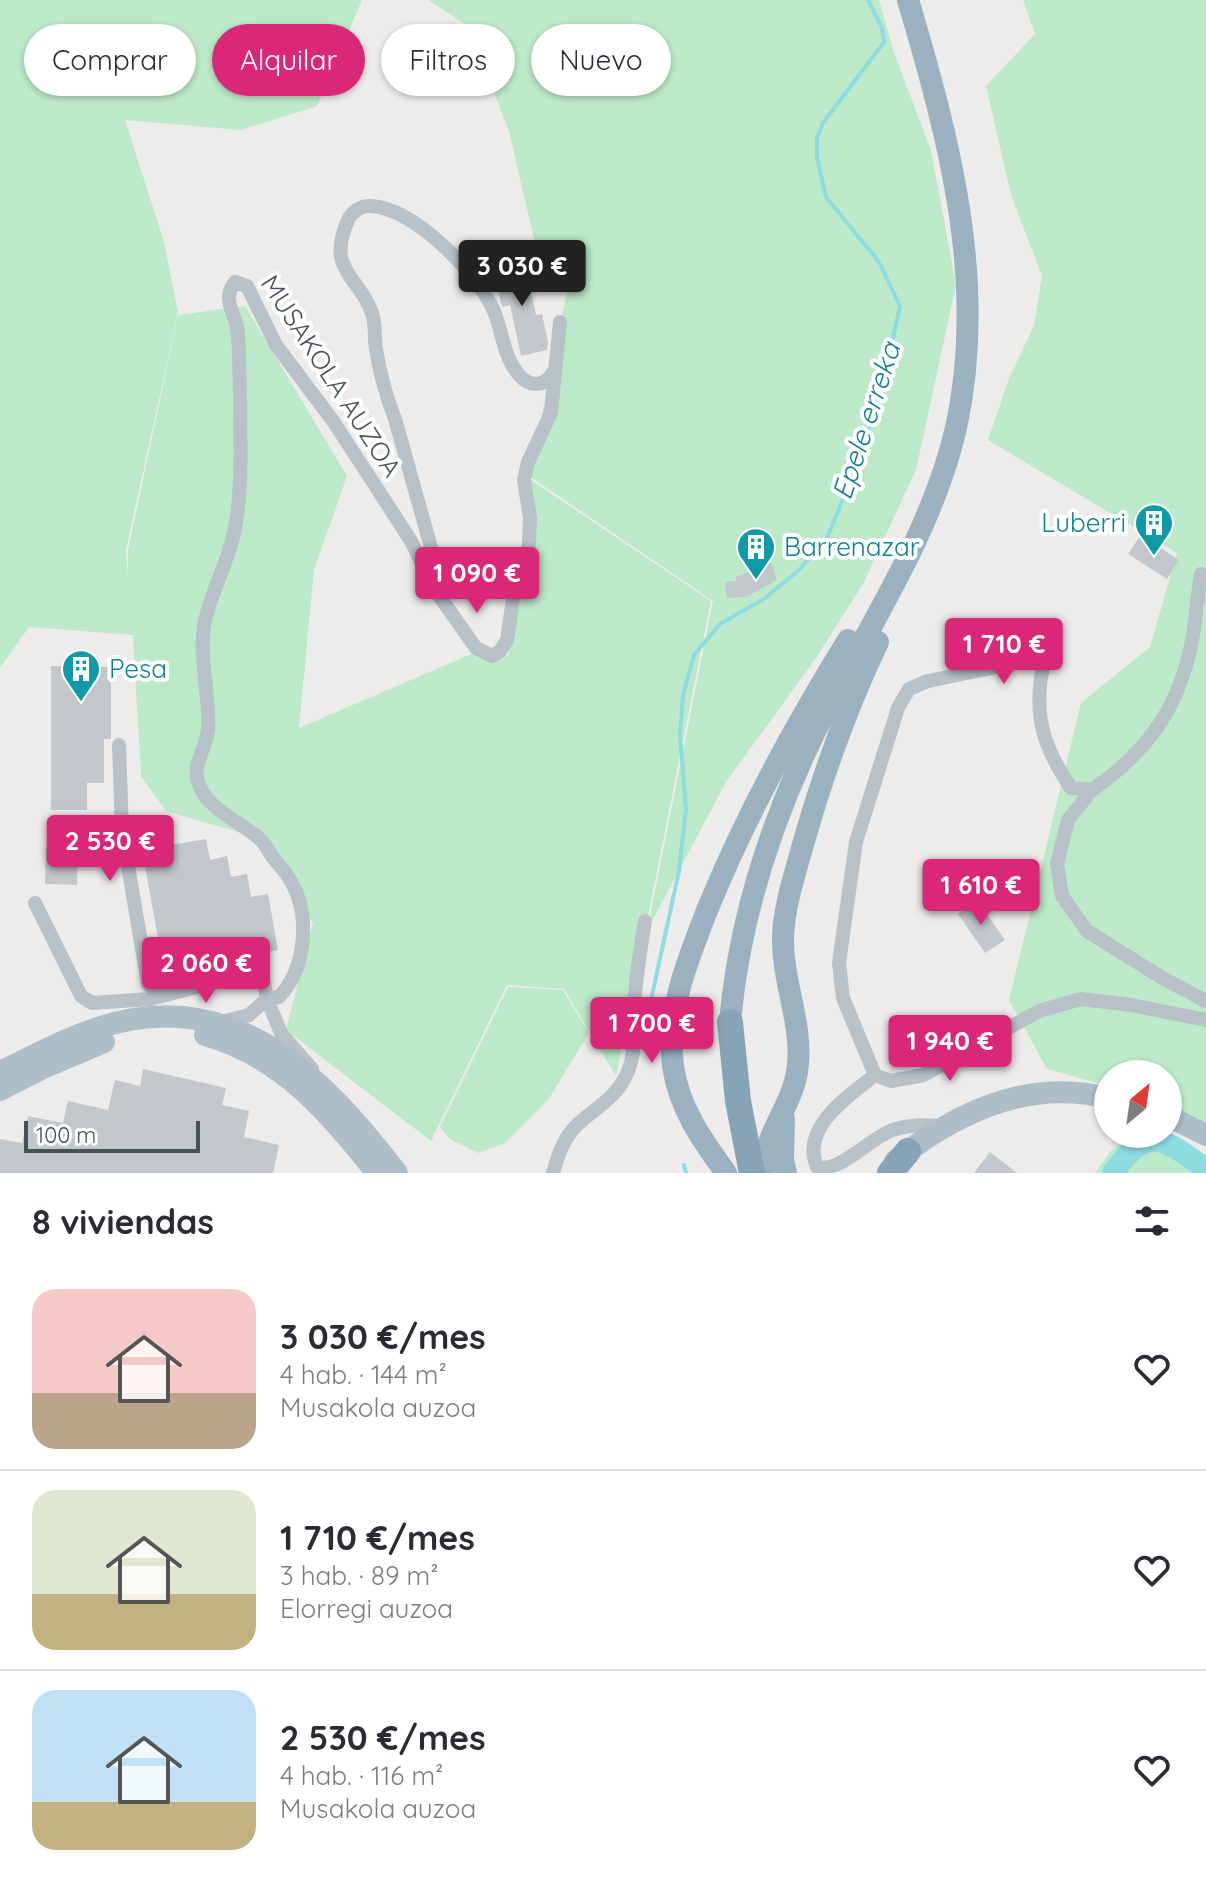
<!DOCTYPE html>
<html lang="es">
<meta charset="utf-8">
<style>
:root{--surface:#fff;--page:#f2f2f3;--text:#2b2b33;--muted:#7c7c81;--line:#e1e1e2;--accent:#db2777}
body{margin:0;font-family:Quicksand,sans-serif;background:var(--page);color:var(--text);height:100vh;display:flex;flex-direction:column;font-size:30px;white-space:nowrap}
*{box-sizing:border-box;margin:0}
p{font-size:26px;color:var(--muted)}
.icon{flex:none;width:44px;height:44px;fill:none;stroke:currentColor;stroke-width:2;stroke-linecap:round;stroke-linejoin:round}
.map{position:relative;height:1173px;overflow:hidden}
.drawer{display:flex;flex-direction:column;background:var(--surface);flex:1}
.drawer>*{flex:none}
.banner{position:absolute;left:24px;top:24px;width:800px;height:72px;display:flex;gap:16px}
.needle{width:52px;rotate:29deg}
.tools{position:absolute;left:1094px;top:1060px;display:grid;gap:16px}
.tools a{display:grid;place-items:center;width:88px;height:88px;border-radius:50%;background:var(--surface);box-shadow:0 2px 6px #0004;font-size:40px}
.scale{position:absolute;left:24px;bottom:20px;width:176px;box-sizing:border-box;padding-left:8px;border:4px solid #455156;border-top:0;font-size:22px;line-height:28px;white-space:nowrap;color:#455156;-webkit-text-stroke:6px #fff;paint-order:stroke}
.price{position:absolute;translate:-50% -68px;padding:0 18px;border-radius:8px;background:var(--accent);color:#fff;font-size:26px;line-height:52px;filter:drop-shadow(0 2px 4px #0008)}
.price::after{content:'';position:absolute;left:50%;top:48px;width:24px;height:18px;margin-left:-12px;background:inherit;clip-path:polygon(0 0,100% 0,50% 100%)}
.price.on{background:#222;color:#fff}
ul{padding:0;list-style:none}
li{display:flex;align-items:center;gap:24px;height:200px;padding:0 32px}
li+li{border-top:2px solid var(--line)}
li span{display:grid;place-items:center;flex:none;width:224px;height:160px;border-radius:24px;color:#555}
li>.icon{margin-inline-start:auto}
span .icon{width:96px;height:96px;fill:#fffc;stroke-width:1}
li b{font-size:34px}
h2{display:flex;justify-content:space-between;align-items:center;height:96px;padding:0 32px;font-size:34px}
.chip{padding:0 28px;border-radius:36px;background:var(--surface);box-shadow:0 2px 6px #0004;font-size:28px;line-height:72px}
.chip.on{background:var(--accent);color:#fff}
.map>svg:first-child{display:block}
.green{fill:#bce9c7}
.lines{fill:none;stroke-linecap:round;stroke-linejoin:round}
.stream{stroke:#8ddce2;stroke-width:4}
.river{stroke:#8ddce2;stroke-width:22}
.building{fill:#c2c7cb}
.minor{stroke:#b7c1c7;stroke-width:14}
.primary{stroke:#adbec8;stroke-width:22}
.trunk{stroke:#9ab1bf;stroke-width:22}
.motorway{stroke:#87a4b6;stroke-width:26}
.labels{text-anchor:middle;stroke-width:8;stroke-linejoin:round;paint-order:stroke}
.street-label{font-size:26px;fill:#455156;stroke:#fff}
.culture-label{font-size:26px;fill:#0d838f;stroke:#fff;text-anchor:start}
.water-label{font-size:28px;font-style:italic;fill:#178089;stroke:#fff}
</style>
<div class="map">
<svg width="1206" height="1173" viewBox="0 0 1206 1173">
<rect width="100%" height="100%" fill="#eeebeb"/>
<!-- green -->
<path class="green" d="M 0,0 L 362,0 L 317,106 L 241,130 L 125,120 L 164,242 L 178,313 L 126,550 L 128,577 L 128,550 L 178,315 L 245,306 L 347,476 L 314,570 L 299,728 L 476,652 L 508,655 L 531,480 L 711,601 L 616,1076 L 564,989 L 507,985 L 431,1141 L 286,1030 L 313,923 L 252,836 L 166,811 L 141,776 L 133,635 L 29,627 L 0,668 Z
M 428,0 L 879,0 L 894,53 L 931,150 L 956,285 L 916,470 L 863,584 L 816,658 L 726,782 L 647,931 L 713,601 L 532,478 L 529,479 L 570,276 L 534,239 L 509,131 L 468,26 Z
M 1023,0 L 1206,0 L 1206,1128 L 1168,1109 L 1168,1074 L 1108,1074 L 1108,1086 L 1047,1069 L 1009,1000 L 1081,703 L 1150,647 L 1177,553 L 988,440 L 1010,376 L 1034,326 L 1042,276 L 1011,195 L 986,86 L 1035,34 Z
M 508,987 L 563,990 L 589,1033 L 548,1100 L 505,1143 L 478,1153 L 450,1139 L 440,1127 Z
M 1137,1134 L 1167,1138 L 1206,1160 L 1206,1173 L 1095,1173 L 1110,1152 Z"/>
<g class="lines">
<!-- stream -->
<path class="stream" d="M 648,1014 L 679,871 L 686,809 L 680,735 L 683,695 L 694,655 L 720,624 L 764,599 L 799,570 L 827,538 L 860,458 L 882,389 L 900,306 L 879,262 L 826,197 L 817,158 L 817,138 L 823,123 L 884,42 L 882,28 L 868,0
M 684,1165 L 686,1173"/>
<!-- river -->
<path class="river" d="M 1113,1173 C 1149,1123 1163,1139 1206,1169"/>
</g>
<!-- building -->
<path class="building" d="M 525,263 L 536,315 L 542,314 L 548,342 L 547,350 L 521,356 L 510,305 L 503,307 L 501,303 L 494,269 Z
M 1141,535 L 1179,560 L 1167,579 L 1128,554 Z
M 771,563 L 777,580 L 746,597 L 727,598 L 725,582 L 736,581 L 736,577 Z
M 51,666 L 111,667 L 111,739 L 104,739 L 104,783 L 87,783 L 87,810 L 51,810 Z
M 206,839 L 210,860 L 227,856 L 231,877 L 247,874 L 251,897 L 268,894 L 278,950 L 164,971 L 142,850 Z
M 46,847 L 78,848 L 77,885 L 45,884 Z
M 977,900 L 1005,940 L 985,953 L 958,914 Z
M 143,1069 L 226,1088 L 222,1105 L 249,1111 L 244,1137 L 279,1145 L 273,1173 L 0,1173 L 0,1139 L 22,1143 L 28,1116 L 63,1123 L 68,1101 L 108,1110 L 115,1080 L 140,1086 Z
M 990,1152 L 1017,1173 L 974,1173 Z"/>
<g class="lines">
<!-- minor -->
<path class="minor" d="M 443,590 L 395,419 C 386,396 380,374 376,349 C 374,338 376,324 372,313 C 358,274 326,271 348,220 C 352,211 362,205 372,206 C 415,209 476,272 493,309 C 503,331 503,358 520,376 C 532,389 547,385 554,371
M 119,745 L 122,830 L 148,984 L 159,996
M 1092,790 L 1068,820 L 1057,864 L 1062,896 L 1087,931 L 1164,979 L 1206,1001
M 35,903 L 81,996 L 92,1003 L 151,999 L 223,980 L 253,975 L 264,983 L 267,999 L 281,1033 L 312,1069
M 221,1022 L 249,1015 L 267,999 L 279,997 C 307,967 311,913 289,878 C 285,871 279,865 274,859 C 269,852 266,845 260,839 C 241,822 206,809 198,782 C 192,763 207,748 208,729 C 210,695 199,660 204,626 C 210,592 229,562 235,528 C 243,485 240,438 240,394 C 239,372 240,349 237,327 C 235,317 229,308 229,298 C 229,291 231,287 235,282 L 247,286 L 276,345 L 333,421 L 367,473 L 411,541 L 435,590 L 476,648 L 492,656 L 500,651 L 507,640 L 513,599 L 529,544 L 530,518 L 524,480 L 528,462 L 551,413 L 560,322
M 875,1075 L 843,998 L 839,963 L 856,842 L 898,708 L 909,689 L 928,681 L 1029,660 L 1040,648 L 1046,648 C 1045,661 1041,673 1040,686 C 1036,727 1049,755 1071,788 L 1092,790 C 1152,749 1183,701 1194,629 C 1196,611 1198,592 1201,574
M 943,1126 C 926,1125 910,1124 893,1130 C 869,1138 841,1173 817,1167 C 800,1127 849,1096 875,1075 L 891,1081 L 924,1075 L 1039,1011 L 1081,999 L 1131,1005 L 1206,1020
M 553,1173 C 558,1155 564,1137 578,1124 C 592,1111 609,1102 620,1086 C 640,1058 632,1027 635,995 C 637,970 641,946 645,921"/>
<!-- primary -->
<path class="primary" d="M 205,1035 C 283,1057 328,1113 377,1173
M 0,1072 C 33,1056 66,1038 101,1027 C 235,984 323,1077 397,1173
M 0,1090 L 45,1067 L 104,1042
M 1168,1116 L 1206,1135
M 895,1161 C 955,1113 1029,1078 1108,1098"/>
<!-- trunk -->
<path class="trunk" d="M 730,1022 C 740,908 777,803 830,702 C 877,613 933,527 956,428 C 988,283 949,138 908,0
M 784,1119 L 783,1161 L 786,1173
M 726,1173 C 702,1140 679,1108 673,1066 C 666,1011 688,959 708,908 C 747,813 794,727 848,640
M 763,1173 C 763,1134 795,1104 798,1064 C 802,1022 782,980 783,937 C 784,907 794,877 802,848 C 822,777 846,709 878,642"/>
<!-- motorway -->
<path class="motorway" d="M 730,1022 L 738,1101 L 752,1173
M 890,1173 L 908,1151"/>
</g>
<!-- icons -->
<defs>
<g id="building-pin" transform="scale(2)"><path d="M0 17L-7.5 6A9.5 9.5 0 1 1 7.5 6Z" fill="#0f9aa8" stroke="#fff"/><path d="M-4-6H4V6H1V3H-1V6H-4ZM-2.5-4.3h1.7v1.8h-1.7ZM.8-4.3h1.7v1.8H.8ZM-2.5-1h1.7V.8h-1.7ZM.8-1h1.7V.8H.8Z" fill="#fff"/></g>
</defs>
<g fill-rule="evenodd">
<use href="#building-pin" x="1154" y="523"/>
<use href="#building-pin" x="756" y="547"/>
<use href="#building-pin" x="81" y="669"/>
</g>
<g class="labels">
<!-- street labels -->
<g class="street-label">
<text transform="translate(331 376) rotate(57)" y="9">MUSAKOLA AUZOA</text>
</g>
<!-- culture labels -->
<g class="culture-label">
<text x="1126" y="532" text-anchor="end">Luberri</text>
<text x="784" y="556">Barrenazar</text>
<text x="109" y="678">Pesa</text>
</g>
<!-- water labels -->
<g class="water-label">
<text transform="translate(866 421) rotate(-72)" y="10">Epele erreka</text>
</g>
</g>
</svg>
<div class="tools">
<a><svg class="needle" viewBox="-14 -14 28 28"><path d="M0-13l5 13h-10z" fill="#e53935"/><path d="M0 13l5-13h-10z" fill="#7c7c81"/></svg></a>
</div>
<div class="scale">100 m</div>
<b class="price on" style="left:522px;top:308px">3 030 €</b>
<b class="price" style="left:477px;top:615px">1 090 €</b>
<b class="price" style="left:1004px;top:686px">1 710 €</b>
<b class="price" style="left:110px;top:883px">2 530 €</b>
<b class="price" style="left:981px;top:927px">1 610 €</b>
<b class="price" style="left:206px;top:1005px">2 060 €</b>
<b class="price" style="left:652px;top:1065px">1 700 €</b>
<b class="price" style="left:950px;top:1083px">1 940 €</b>
<div class="banner">
<a class="chip">Comprar</a>
<a class="chip on">Alquilar</a>
<a class="chip">Filtros</a>
<a class="chip">Nuevo</a>
</div>
</div>
<section class="drawer">
<h2>8 viviendas<svg class="icon" aria-label="filters" viewBox="0 0 24 24"><path d="M4 7h16M4 17h16"/><circle cx="9" cy="7" r="2"/><circle cx="15" cy="17" r="2"/></svg></h2>
<ul>
<li><span style="background:linear-gradient(#f6c9c9 65%,#b9a48a 0)"><svg class="icon" aria-label="home" viewBox="0 0 24 24"><path d="M3 11l9-7 9 7M6 9v11h12V9"/></svg></span><div><b>3 030 €/mes</b><p>4 hab. · 144 m²</p><p>Musakola auzoa</p></div><svg class="icon" aria-label="heart" viewBox="0 0 24 24"><path d="M12 20l-8-8c-3-5 5-10 8-4 3-6 11-1 8 4z"/></svg></li>
<li><span style="background:linear-gradient(#dfe7d0 65%,#c2b280 0)"><svg class="icon" aria-label="home" viewBox="0 0 24 24"><path d="M3 11l9-7 9 7M6 9v11h12V9"/></svg></span><div><b>1 710 €/mes</b><p>3 hab. · 89 m²</p><p>Elorregi auzoa</p></div><svg class="icon" aria-label="heart" viewBox="0 0 24 24"><path d="M12 20l-8-8c-3-5 5-10 8-4 3-6 11-1 8 4z"/></svg></li>
<li><span style="background:linear-gradient(#bfe0f5 70%,#c2b280 0)"><svg class="icon" aria-label="home" viewBox="0 0 24 24"><path d="M3 11l9-7 9 7M6 9v11h12V9"/></svg></span><div><b>2 530 €/mes</b><p>4 hab. · 116 m²</p><p>Musakola auzoa</p></div><svg class="icon" aria-label="heart" viewBox="0 0 24 24"><path d="M12 20l-8-8c-3-5 5-10 8-4 3-6 11-1 8 4z"/></svg></li>
</ul>
</section>
